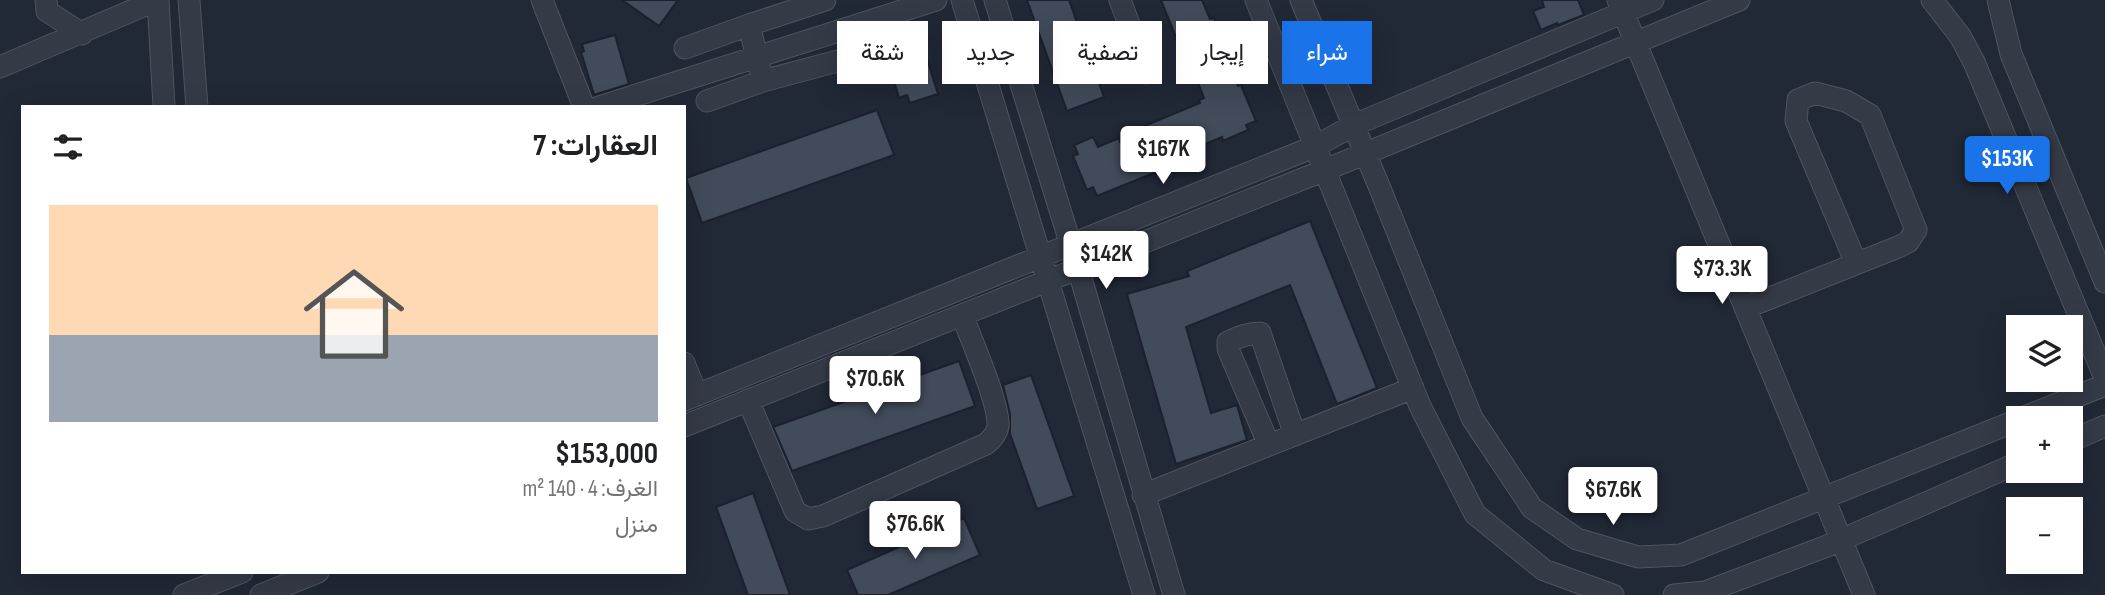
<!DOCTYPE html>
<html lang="ar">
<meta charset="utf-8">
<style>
:root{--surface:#fff;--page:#f2f2f2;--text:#202124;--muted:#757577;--accent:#1a73e8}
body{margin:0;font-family:"Sofia Sans Condensed",Vazirmatn,sans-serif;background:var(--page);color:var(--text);direction:rtl;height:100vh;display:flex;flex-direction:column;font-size:26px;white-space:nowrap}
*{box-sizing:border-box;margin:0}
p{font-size:23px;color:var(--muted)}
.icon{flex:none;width:38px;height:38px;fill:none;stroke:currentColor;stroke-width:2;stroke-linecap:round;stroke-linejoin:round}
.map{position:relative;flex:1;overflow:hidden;direction:ltr}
.panel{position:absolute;left:21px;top:105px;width:665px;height:469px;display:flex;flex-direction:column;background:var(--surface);border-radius:0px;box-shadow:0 7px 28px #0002;direction:rtl}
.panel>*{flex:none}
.hud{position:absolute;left:707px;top:21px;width:665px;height:63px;direction:rtl;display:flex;gap:14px}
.buttons{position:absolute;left:2006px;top:315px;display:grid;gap:14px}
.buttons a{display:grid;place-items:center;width:77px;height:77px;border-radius:0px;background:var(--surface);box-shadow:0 7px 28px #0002;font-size:35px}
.price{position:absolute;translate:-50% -60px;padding:0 16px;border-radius:7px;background:#fff;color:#222;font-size:23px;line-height:46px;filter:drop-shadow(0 2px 4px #0008)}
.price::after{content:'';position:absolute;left:50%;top:42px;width:21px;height:16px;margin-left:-10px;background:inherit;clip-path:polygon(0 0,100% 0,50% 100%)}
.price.active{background:var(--accent);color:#fff}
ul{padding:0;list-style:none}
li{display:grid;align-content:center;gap:14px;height:371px;padding:0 28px}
li span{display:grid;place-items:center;height:217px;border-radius:0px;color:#555}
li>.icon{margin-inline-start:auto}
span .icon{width:126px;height:126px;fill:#fffc;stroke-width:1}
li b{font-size:30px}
h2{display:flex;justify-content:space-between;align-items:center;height:84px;padding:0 28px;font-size:30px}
.pill{padding:0 24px;border-radius:0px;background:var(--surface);box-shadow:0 7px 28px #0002;font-size:24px;line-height:63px}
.pill.active{background:var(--accent);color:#fff}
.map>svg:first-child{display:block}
.building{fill:#424b5a;stroke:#1b212d;stroke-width:2}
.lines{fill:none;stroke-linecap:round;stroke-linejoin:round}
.minor-casing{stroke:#4e5561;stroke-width:23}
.minor{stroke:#343a46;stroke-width:21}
</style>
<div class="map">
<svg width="2105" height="595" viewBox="0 0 2105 595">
<rect width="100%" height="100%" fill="#212836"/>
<!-- building -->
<path class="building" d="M 622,0 L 678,0 L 659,26 Z
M 1027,0 L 1069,0 L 1104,97 L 1067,111 Z
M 1161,0 L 1202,0 L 1210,19 L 1214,18 L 1230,56 L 1227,58 L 1238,86 L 1241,85 L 1256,121 L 1246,125 L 1248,130 L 1223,141 L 1222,137 L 1196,148 L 1198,153 L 1175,162 L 1176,164 L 1097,196 L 1093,187 L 1087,190 L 1073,156 L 1078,154 L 1074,145 L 1093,137 L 1098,147 L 1119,138 L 1120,142 L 1144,132 L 1142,127 L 1200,103 L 1199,100 L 1204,98 L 1193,70 L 1190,72 Z
M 1542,0 L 1578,0 L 1584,15 L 1558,25 L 1557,23 L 1541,30 L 1533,11 L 1544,7 Z
M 919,33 L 938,94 L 910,103 L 907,95 L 899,98 L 885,50 L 888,49 L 886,43 Z
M 615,35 L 629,84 L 594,95 L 581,52 L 584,51 L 582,44 Z
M 877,110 L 894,155 L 702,223 L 686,178 Z
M 1310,221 L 1377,388 L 1337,404 L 1290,285 L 1186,327 L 1211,413 L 1237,405 L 1247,440 L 1176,464 L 1127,294 L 1189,276 L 1187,271 Z
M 959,361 L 975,406 L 792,471 L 773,427 Z
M 1031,375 L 1074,496 L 1037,509 L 1010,434 L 1010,414 L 1003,385 Z
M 753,493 L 790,595 L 748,595 L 716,507 Z
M 964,518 L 980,555 L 888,595 L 858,595 L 847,570 Z"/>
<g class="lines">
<!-- minor casing -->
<g class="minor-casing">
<path id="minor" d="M 46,0 L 47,11 L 82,34
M 158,0 L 164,107
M 189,0 L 197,107
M 542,0 L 584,107
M 962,0 L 1144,595
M 995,0 L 1078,268 L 1174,595
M 1120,0 L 1147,73
M 1256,0 L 1420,406 L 1475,514 L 1544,570 L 1613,595
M 1301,0 L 1379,186 L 1472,418 L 1532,508 L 1577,539 L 1638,557 L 1681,555 L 2018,420
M 1618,0 L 1864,595
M 1932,0 L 1960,36 L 1974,62 L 2105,378
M 1998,0 L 2011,54 L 2105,282
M 685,48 L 749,25
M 0,67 L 157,0
M 763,81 L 845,59
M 707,101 L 763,81 L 749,25 L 825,0
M 599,107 L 936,0
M 1745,308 L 1898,247 L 1908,242 L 1916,230 L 1870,115 L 1846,101 L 1815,93 L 1798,100 L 1796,121 L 1856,263
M 684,363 L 697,395
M 684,400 L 1316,146 L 1354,125 L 1653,0
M 748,400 L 795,511 L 808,519 L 823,516 L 986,444 C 992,439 997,434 998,426 C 999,402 971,339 962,315
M 2022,418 L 2105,385
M 684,426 L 1325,170 L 1739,0
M 2070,441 L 2105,426
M 1269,445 L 1228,349 L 1228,342 C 1238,337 1248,333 1260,333 L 1295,435
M 1143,495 L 1413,388
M 184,595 L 242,572
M 261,595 L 318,572
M 1674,595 L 1705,592 L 1827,546 L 2018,463"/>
</g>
<!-- minor -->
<use href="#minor" class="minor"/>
</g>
</svg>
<div class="buttons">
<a><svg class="icon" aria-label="layers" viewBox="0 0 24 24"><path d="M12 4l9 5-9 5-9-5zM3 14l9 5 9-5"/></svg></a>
<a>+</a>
<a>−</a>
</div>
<b class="price" style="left:1163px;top:186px">$167K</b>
<b class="price active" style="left:2007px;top:196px">$153K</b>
<b class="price" style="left:1106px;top:291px">$142K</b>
<b class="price" style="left:1722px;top:306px">$73.3K</b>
<b class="price" style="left:875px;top:416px">$70.6K</b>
<b class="price" style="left:1613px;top:527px">$67.6K</b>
<b class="price" style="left:915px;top:561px">$76.6K</b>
<div class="hud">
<a class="pill active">شراء</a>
<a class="pill">إيجار</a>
<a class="pill">تصفية</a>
<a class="pill">جديد</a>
<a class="pill">شقة</a>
</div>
<section class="panel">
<h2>العقارات: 7<svg class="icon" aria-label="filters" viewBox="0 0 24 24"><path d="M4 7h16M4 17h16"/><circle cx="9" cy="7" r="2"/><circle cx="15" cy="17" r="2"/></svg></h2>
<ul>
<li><span style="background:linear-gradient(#ffd9b3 60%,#9aa5b1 0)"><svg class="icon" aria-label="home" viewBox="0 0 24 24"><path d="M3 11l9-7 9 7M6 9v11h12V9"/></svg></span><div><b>$153,000</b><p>الغرف: 4 · 140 m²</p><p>منزل</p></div></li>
</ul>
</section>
</div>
